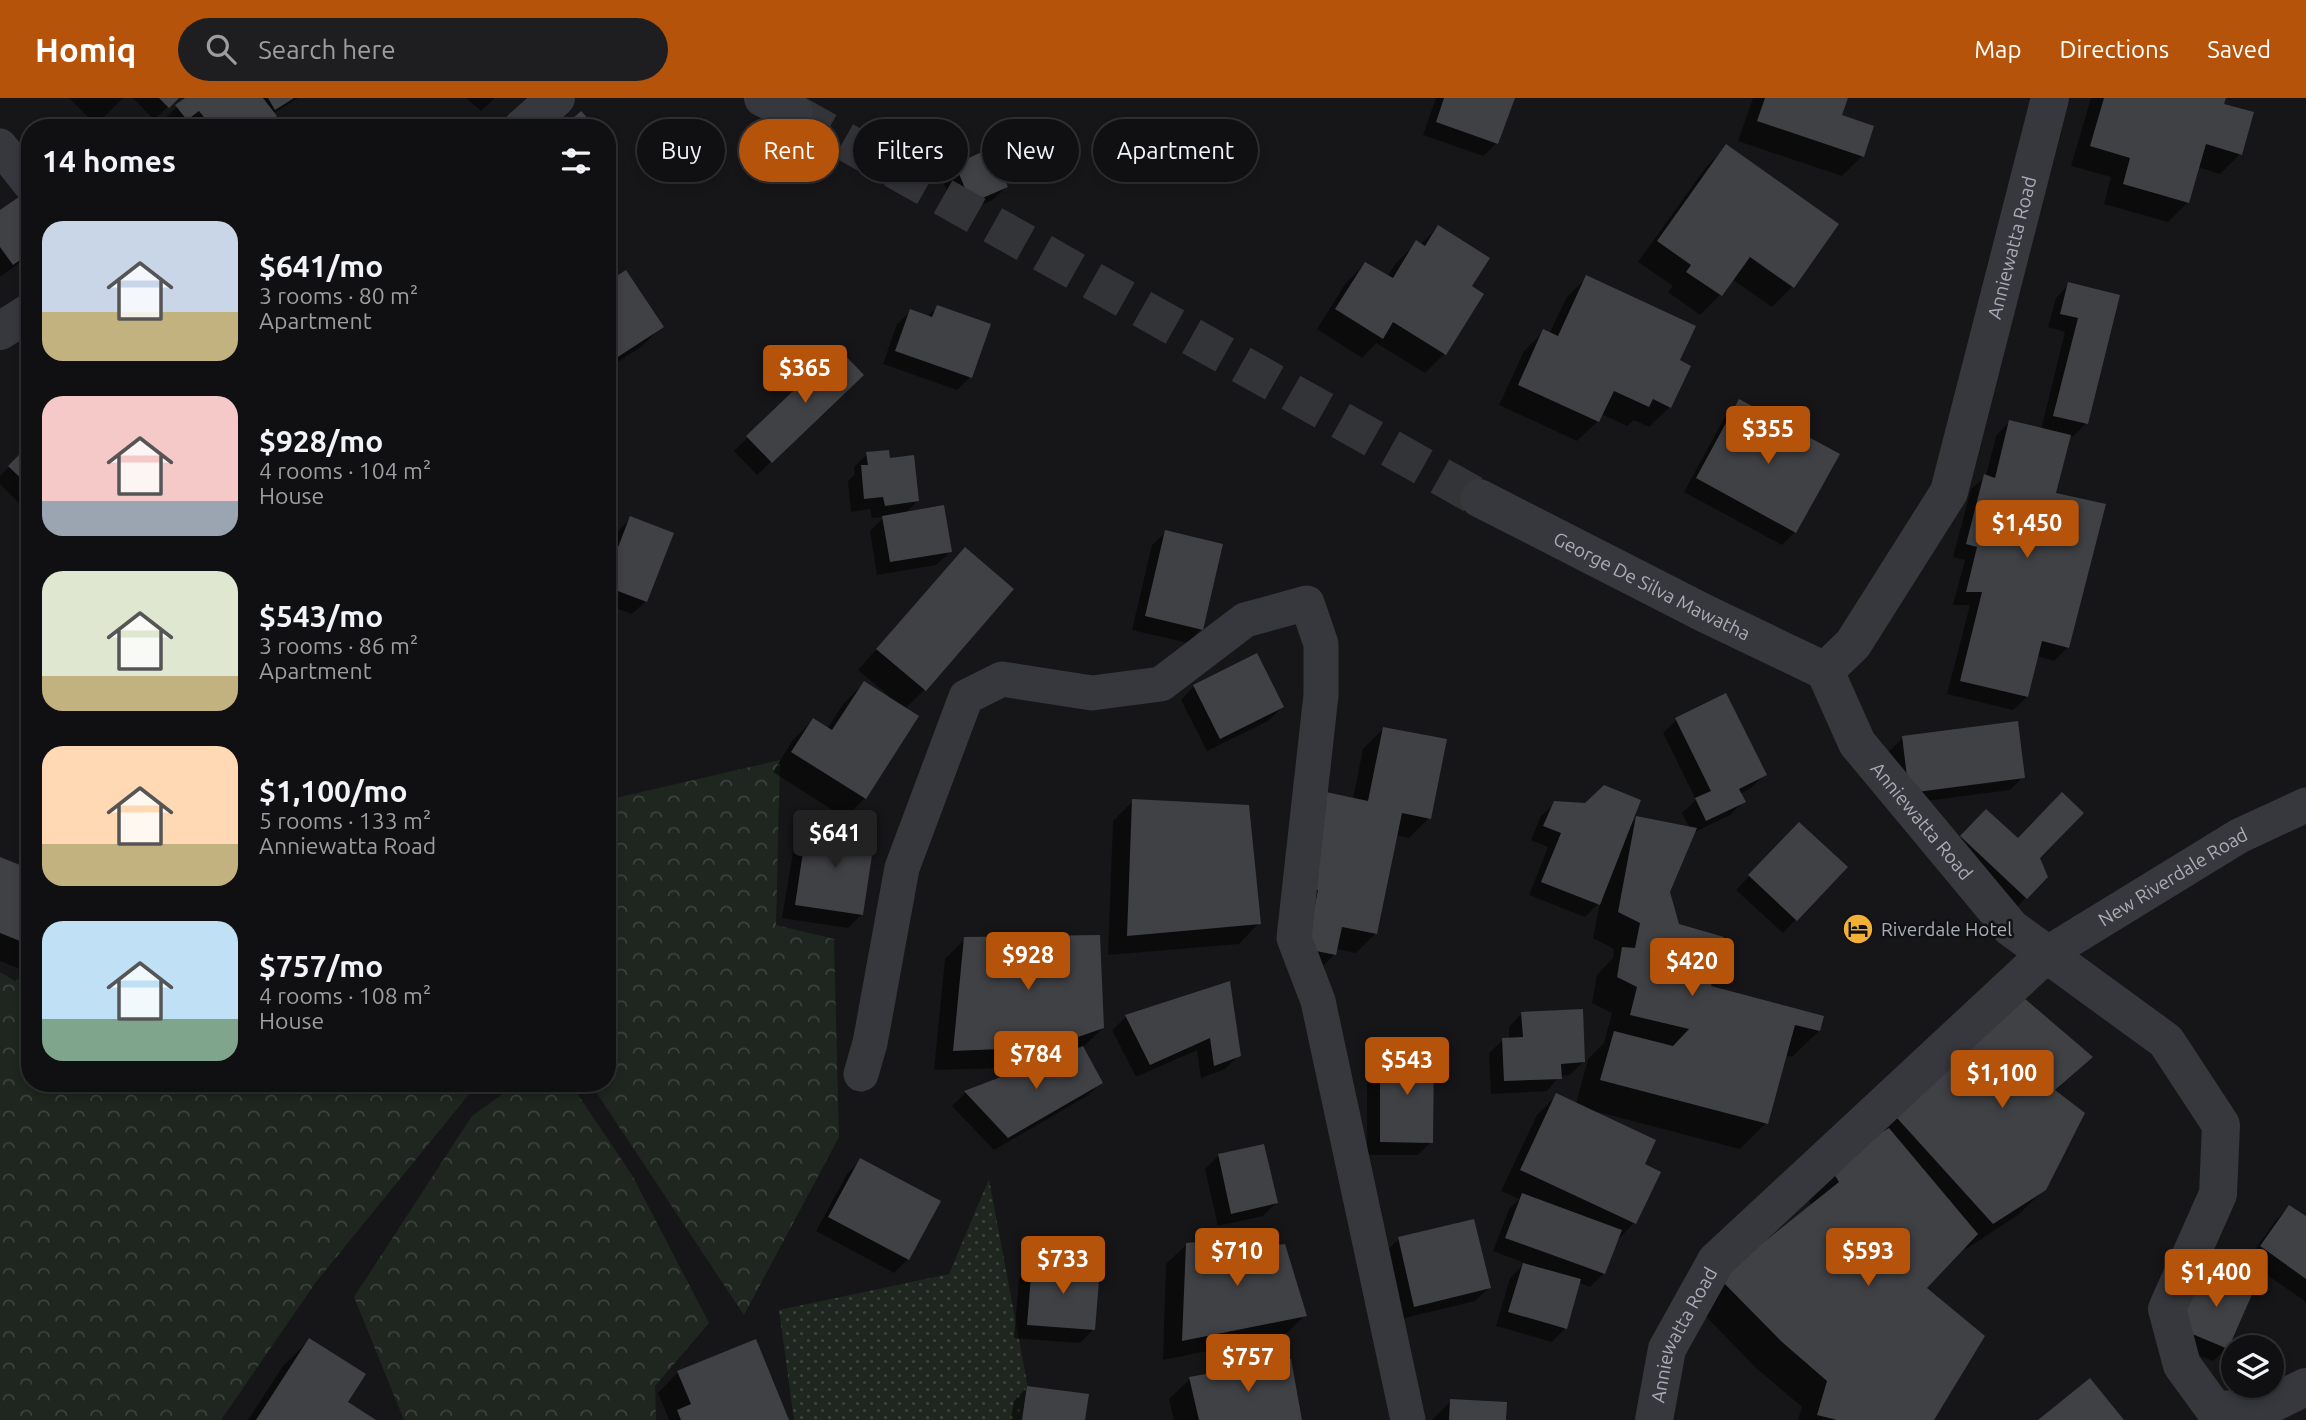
<!DOCTYPE html>
<meta charset="utf-8">
<style>
:root{--surface:#101012;--page:#1e1e20;--text:#f1f3f6;--muted:#9c9d9f;--line:#303032;--accent:#b45309}
body{margin:0;font-family:Ubuntu,sans-serif;background:var(--page);color:var(--text);height:100vh;display:flex;flex-direction:column;font-size:26px;white-space:nowrap}
*{box-sizing:border-box;margin:0}
p{font-size:23px;color:var(--muted)}
.icon{flex:none;width:38px;height:38px;fill:none;stroke:currentColor;stroke-width:2;stroke-linecap:round;stroke-linejoin:round}
.map{position:relative;flex:1;overflow:hidden}
.side{position:absolute;left:21px;top:21px;width:595px;height:973px;display:flex;flex-direction:column;background:var(--surface);border-radius:28px;box-shadow:0 4px 10px #0003,0 0 0 2px var(--line)}
.side>*{flex:none}
.guide{position:absolute;left:637px;top:21px;width:665px;height:63px;display:flex;gap:14px}
.controls{position:absolute;left:2221px;top:1237px;display:grid;gap:14px}
.controls a{display:grid;place-items:center;width:63px;height:63px;border-radius:50%;background:var(--surface);box-shadow:0 4px 10px #0003,0 0 0 2px var(--line);font-size:35px}
.price{position:absolute;translate:-50% -60px;padding:0 16px;border-radius:7px;background:var(--accent);color:#fff;font-size:23px;line-height:46px;filter:drop-shadow(0 2px 4px #0008)}
.price::after{content:'';position:absolute;left:50%;top:42px;width:21px;height:16px;margin-left:-10px;background:inherit;clip-path:polygon(0 0,100% 0,50% 100%)}
.price.selected{background:#222;color:#fff}
ul{padding:0;list-style:none}
li{display:flex;align-items:center;gap:21px;height:175px;padding:0 21px}
li span{display:grid;place-items:center;flex:none;width:196px;height:140px;border-radius:21px;color:#555}
li>.icon{margin-inline-start:auto}
span .icon{width:84px;height:84px;fill:#fffc;stroke-width:1}
li b{font-size:30px}
h2{display:flex;justify-content:space-between;align-items:center;height:84px;padding:0 21px;font-size:30px}
.tag{padding:0 24px;border-radius:32px;background:var(--surface);box-shadow:0 4px 10px #0003,0 0 0 2px var(--line);font-size:24px;line-height:63px}
.tag.selected{background:var(--accent);color:#fff}
header{display:flex;align-items:center;gap:42px;box-sizing:border-box;height:98px;padding:0 35px;background:var(--accent);color:#fff}
header strong{font-size:33px}
nav{display:flex;gap:38px;margin-inline-start:auto;font-size:24px}
.search{width:490px;height:63px;background:var(--page);display:flex;align-items:center;gap:18px;box-sizing:border-box;padding:0 24px;border-radius:38px;color:var(--muted);font-size:26px}
.map>svg:first-child{display:block}
.grass{fill:url(#grass-dots)}
.forest{fill:url(#forest-crowns)}
.shadow{fill:#0007}
.building{fill:#404145}
.lines{fill:none;stroke-linecap:round;stroke-linejoin:round}
.tertiary-tunnel{stroke:#333438;stroke-width:38;stroke-dasharray:38 19;stroke-linecap:butt}
.minor{stroke:#37383d;stroke-width:35}
.tertiary{stroke:#37383d;stroke-width:38}
.labels{text-anchor:middle;stroke-width:5;stroke-linejoin:round;paint-order:stroke}
.street-label{font-size:19px;fill:#a8adb8;stroke:#111113}
.poi-label{font-size:19px;fill:#a8adb8;stroke:#111113;text-anchor:start}
</style>
<header>
<strong>Homiq</strong>
<div class="search"><svg class="icon" aria-label="search" viewBox="0 0 24 24"><circle cx="10" cy="10" r="6"/><path d="M15 15l6 6"/></svg>Search here</div>
<nav><a>Map</a><a>Directions</a><a>Saved</a></nav>
</header>
<div class="map">
<svg width="2306" height="1322" viewBox="0 0 2306 1322">
<defs>
<pattern id="grass-dots" width="8" height="8" patternUnits="userSpaceOnUse" patternTransform="scale(1.75)"><rect width="8" height="8" fill="#1e261f"/><path d="M2 2h.1M6 6h.1" fill="none" stroke="#3c433d" stroke-width="1.8" stroke-linecap="round"/></pattern>
<pattern id="forest-crowns" width="20" height="18" patternUnits="userSpaceOnUse" patternTransform="scale(1.75)"><rect width="20" height="18" fill="#1e261f"/><path d="M2 6a3 3 0 1 1 6 0M12 15a3 3 0 1 1 6 0" fill="none" stroke="#3c433d"/></pattern>
</defs>
<rect width="100%" height="100%" fill="#161618"/>
<!-- grass -->
<path class="grass" d="M 989,1081 L 1034,1322 L 794,1322 L 779,1212 L 949,1176 Z"/>
<!-- forest -->
<path class="forest" d="M 780,662 L 776,827 L 834,841 L 839,1039 L 744,1217 L 590,985 L 607,985 L 607,702 Z
M 30,873 L 30,985 L 485,985 L 470,995 L 316,1184 L 221,1322 L 0,1322 L 0,874 L 15,883 Z
M 518,985 L 570,985 L 632,1077 L 709,1225 L 655,1288 L 656,1322 L 404,1322 L 354,1199 L 472,1018 Z"/>
<!-- shadow -->
<path class="shadow" d="M 69,0 L 123,0 L 96,27 Z
M 133,0 L 177,0 L 154,22 Z
M 187,0 L 298,0 L 273,16 L 275,18 L 263,30 L 189,30 L 185,25 L 178,30 L 169,30 L 163,22 Z
M 466,0 L 495,0 L 481,13 Z
M 1436,0 L 1513,0 L 1497,45 L 1483,58 L 1423,37 Z
M 1753,0 L 1846,0 L 1840,18 L 1862,58 L 1842,78 L 1738,43 Z
M 2091,0 L 2224,0 L 2222,8 L 2240,56 L 2220,76 L 2198,69 L 2188,104 L 2168,124 L 2104,106 L 2111,79 L 2071,68 Z
M 1726,49 L 1837,126 L 1792,189 L 1772,209 L 1732,181 L 1720,197 L 1700,217 L 1668,194 L 1673,188 L 1638,164 L 1706,69 Z
M 956,67 L 1006,89 L 993,102 L 957,117 L 942,81 Z
M 30,102 L 30,157 L 0,179 L 0,114 Z
M 1438,129 L 1469,188 L 1445,255 L 1425,275 L 1376,245 L 1362,260 L 1317,231 L 1345,186 L 1365,166 L 1387,179 L 1396,165 L 1416,145 L 1420,147 Z
M 1587,179 L 1677,263 L 1689,268 L 1670,309 L 1649,329 L 1634,322 L 1627,328 L 1601,316 L 1598,323 L 1577,343 L 1499,307 L 1524,253 L 1544,233 L 1549,236 L 1567,199 Z
M 2069,186 L 2118,198 L 2086,325 L 2073,339 L 2069,338 L 2054,396 L 2068,549 L 2054,563 L 2037,558 L 2027,599 L 2013,612 L 1947,596 L 1970,507 L 1953,507 L 1965,462 L 1953,459 L 1971,391 L 1986,378 L 1996,338 L 2009,324 L 2041,332 L 2065,234 L 2048,229 L 2056,200 Z
M 607,187 L 661,229 L 641,249 L 607,271 Z
M 937,209 L 970,279 L 957,292 L 883,266 L 897,226 L 911,213 L 927,219 Z
M 838,252 L 848,291 L 757,377 L 734,353 Z
M 1740,303 L 1795,434 L 1782,447 L 1684,394 L 1726,317 Z
M 30,348 L 30,393 L 19,405 L 0,386 L 0,378 Z
M 867,356 L 889,362 L 917,403 L 905,416 L 950,454 L 936,467 L 877,477 L 870,433 L 884,419 L 872,420 L 870,411 L 851,414 L 848,383 L 855,376 L 854,369 Z
M 630,421 L 646,503 L 632,516 L 607,507 L 607,460 L 617,434 Z
M 1166,434 L 1201,531 L 1188,545 L 1132,532 L 1152,447 Z
M 965,451 L 924,592 L 905,611 L 865,700 L 845,720 L 773,674 L 793,642 L 813,622 L 827,631 L 844,605 L 864,585 L 887,600 L 889,598 L 858,572 Z
M 1194,588 L 1282,609 L 1268,623 L 1207,653 L 1181,602 Z
M 1676,622 L 1765,676 L 1751,690 L 1740,696 L 1744,703 L 1730,717 L 1693,735 L 1668,794 L 1678,827 L 1709,889 L 1819,933 L 1792,959 L 1785,957 L 1766,1025 L 1740,1051 L 1594,1013 L 1642,1067 L 1658,1075 L 1634,1125 L 1616,1144 L 1604,1175 L 1590,1189 L 1578,1184 L 1565,1230 L 1552,1244 L 1496,1228 L 1510,1180 L 1525,1165 L 1493,1153 L 1509,1111 L 1519,1101 L 1501,1093 L 1537,1017 L 1557,997 L 1576,1006 L 1588,961 L 1604,945 L 1612,915 L 1592,905 L 1597,877 L 1613,860 L 1614,851 L 1593,840 L 1600,804 L 1585,819 L 1529,797 L 1548,749 L 1531,742 L 1541,718 L 1555,705 L 1629,728 L 1637,720 L 1690,730 L 1682,715 L 1696,702 L 1663,635 Z
M 1383,631 L 1429,720 L 1409,740 L 1396,737 L 1376,835 L 1356,855 L 1336,851 L 1335,856 L 1315,876 L 1287,871 L 1299,812 L 1353,701 L 1363,651 Z
M 1903,640 L 2023,679 L 2010,692 L 1896,707 L 1889,653 Z
M 1133,703 L 1259,825 L 1239,846 L 1108,857 L 1113,723 Z
M 1986,713 L 2038,759 L 2046,779 L 2013,813 L 1948,753 Z
M 1799,726 L 1845,769 L 1783,835 L 1736,792 Z
M 808,729 L 861,817 L 848,830 L 782,820 L 795,742 Z
M 0,761 L 30,773 L 30,868 L 25,873 L 0,863 Z
M 965,841 L 1103,930 L 1082,950 L 1101,985 L 1087,998 L 994,1052 L 952,1008 L 965,995 L 1033,969 L 934,972 L 945,861 Z
M 1229,886 L 1239,957 L 1225,971 L 1201,980 L 1197,952 L 1136,979 L 1112,932 L 1126,919 Z
M 1522,915 L 1583,964 L 1570,977 L 1560,978 L 1547,993 L 1491,996 L 1489,955 L 1503,942 L 1509,941 L 1509,929 Z
M 1991,922 L 2091,959 L 2054,994 L 2045,1091 L 2018,1117 L 1966,1151 L 1964,1149 L 1924,1190 L 1932,1322 L 1798,1322 L 1802,1309 L 1756,1270 L 1695,1207 L 1812,1108 L 1803,1093 L 1883,1035 Z
M 1381,956 L 1431,1044 L 1418,1057 L 1367,1057 L 1367,969 Z
M 1219,1057 L 1276,1105 L 1263,1118 L 1218,1128 L 1205,1071 Z
M 861,1062 L 908,1161 L 894,1175 L 816,1133 L 847,1076 Z
M 2289,1109 L 2306,1120 L 2306,1204 L 2247,1163 L 2276,1122 Z
M 1399,1141 L 1489,1190 L 1475,1203 L 1401,1221 L 1385,1154 Z
M 1187,1146 L 1305,1217 L 1285,1237 L 1163,1262 L 1166,1166 Z
M 1033,1167 L 1094,1231 L 1080,1245 L 1014,1240 L 1019,1180 Z
M 2190,1186 L 2227,1250 L 2213,1263 L 2166,1244 Z
M 309,1242 L 345,1305 L 373,1322 L 248,1322 L 283,1268 Z
M 678,1274 L 787,1322 L 669,1322 L 658,1295 Z
M 1190,1281 L 1300,1322 L 1174,1322 L 1169,1301 Z
M 1027,1289 L 1084,1322 L 1011,1322 L 1014,1303 Z
M 1451,1303 L 1504,1322 L 1432,1322 Z"/>
<!-- building -->
<path class="building" d="M 159,0 L 179,0 L 169,10 Z
M 185,0 L 263,0 L 277,18 L 262,30 L 213,30 L 199,13 L 187,22 L 175,7 Z
M 268,0 L 294,0 L 275,12 Z
M 1444,0 L 1515,0 L 1498,46 L 1436,24 Z
M 1765,0 L 1848,0 L 1842,17 L 1874,28 L 1864,59 L 1757,23 Z
M 2104,0 L 2226,0 L 2224,6 L 2254,14 L 2242,57 L 2206,46 L 2189,105 L 2123,86 L 2130,60 L 2090,48 Z
M 581,13 L 597,30 L 562,30 Z
M 1726,46 L 1839,126 L 1794,190 L 1750,159 L 1722,198 L 1686,174 L 1691,167 L 1657,143 Z
M 991,50 L 1008,89 L 971,105 L 955,66 Z
M 26,94 L 30,99 L 30,155 L 13,167 L 0,149 L 0,112 Z
M 1438,127 L 1490,160 L 1472,188 L 1484,196 L 1446,257 L 1393,224 L 1383,241 L 1335,211 L 1365,164 L 1393,180 L 1416,142 L 1425,148 Z
M 626,172 L 664,229 L 607,266 L 607,184 Z
M 1586,177 L 1696,228 L 1680,262 L 1691,268 L 1671,310 L 1653,301 L 1649,309 L 1614,293 L 1599,324 L 1518,287 L 1543,231 L 1558,238 Z
M 2068,184 L 2120,197 L 2088,326 L 2053,318 L 2078,220 L 2060,216 Z
M 937,207 L 991,226 L 972,280 L 895,253 L 910,211 L 932,219 Z
M 838,250 L 864,277 L 772,365 L 746,338 Z
M 1739,301 L 1840,356 L 1796,435 L 1696,380 Z
M 2009,322 L 2071,337 L 2056,395 L 2106,406 L 2069,550 L 2042,543 L 2028,599 L 1960,583 L 1982,494 L 1966,494 L 1977,449 L 1966,446 L 1984,376 L 1995,380 Z
M 30,346 L 30,389 L 8,368 Z
M 889,352 L 890,360 L 914,357 L 919,403 L 885,408 L 883,399 L 864,401 L 861,367 L 868,367 L 866,354 Z
M 944,407 L 952,454 L 890,464 L 882,418 Z
M 630,418 L 674,435 L 647,504 L 607,489 L 607,478 Z
M 1165,432 L 1223,446 L 1203,532 L 1145,518 Z
M 965,449 L 1014,491 L 926,593 L 876,551 Z
M 1257,555 L 1284,609 L 1220,641 L 1193,587 Z
M 864,583 L 919,618 L 866,701 L 791,654 L 813,620 L 832,632 Z
M 1726,595 L 1767,677 L 1739,691 L 1746,704 L 1706,723 L 1695,700 L 1711,693 L 1675,620 Z
M 2018,623 L 2025,680 L 1909,695 L 1902,638 Z
M 1383,629 L 1447,641 L 1431,721 L 1402,715 L 1377,836 L 1342,829 L 1336,857 L 1306,851 L 1318,792 L 1306,789 L 1326,694 L 1368,703 Z
M 1604,687 L 1641,702 L 1600,807 L 1541,784 L 1561,735 L 1543,728 L 1554,703 L 1585,705 Z
M 2062,694 L 2084,715 L 2040,760 L 2048,779 L 2027,801 L 1960,738 L 1986,711 L 2018,740 Z
M 1132,701 L 1249,707 L 1261,826 L 1127,838 Z
M 1636,718 L 1697,730 L 1670,794 L 1679,826 L 1724,839 L 1711,888 L 1824,918 L 1820,933 L 1795,927 L 1768,1026 L 1600,982 L 1614,933 L 1673,948 L 1689,931 L 1630,917 L 1637,889 L 1617,879 L 1622,849 L 1635,850 L 1640,825 L 1618,814 Z
M 1799,724 L 1848,769 L 1797,823 L 1748,777 Z
M 807,727 L 875,737 L 863,817 L 795,807 Z
M 0,759 L 30,771 L 30,847 L 0,835 Z
M 1100,837 L 1104,930 L 1049,949 L 953,953 L 964,839 Z
M 1230,883 L 1241,958 L 1214,968 L 1210,940 L 1150,967 L 1125,917 Z
M 2017,894 L 2093,959 L 2055,992 L 2085,1015 L 2046,1092 L 1993,1126 L 1897,1020 Z
M 1583,911 L 1585,964 L 1561,966 L 1562,981 L 1504,983 L 1502,940 L 1523,939 L 1521,914 Z
M 1083,948 L 1103,985 L 1008,1040 L 964,993 Z
M 1380,954 L 1434,954 L 1433,1045 L 1380,1044 Z
M 1556,995 L 1656,1042 L 1645,1066 L 1661,1074 L 1636,1126 L 1520,1072 Z
M 1889,1030 L 1978,1136 L 1927,1190 L 1985,1238 L 1934,1322 L 1837,1322 L 1817,1317 L 1827,1283 L 1782,1244 L 1719,1180 L 1839,1084 L 1828,1066 Z
M 1264,1046 L 1278,1105 L 1231,1116 L 1218,1056 Z
M 860,1060 L 941,1103 L 909,1162 L 828,1119 Z
M 1522,1095 L 1622,1132 L 1605,1176 L 1505,1140 Z
M 2289,1107 L 2306,1118 L 2306,1181 L 2260,1148 Z
M 1474,1121 L 1491,1190 L 1414,1209 L 1398,1139 Z
M 1230,1141 L 1229,1152 L 1285,1146 L 1307,1218 L 1182,1243 L 1186,1145 Z
M 1032,1165 L 1100,1170 L 1095,1232 L 1027,1227 Z
M 1523,1165 L 1581,1181 L 1567,1231 L 1508,1214 Z
M 2203,1171 L 2254,1192 L 2228,1251 L 2178,1230 Z
M 309,1240 L 366,1276 L 348,1304 L 376,1322 L 256,1322 Z
M 756,1241 L 789,1322 L 681,1322 L 677,1312 L 691,1306 L 677,1273 Z
M 1291,1261 L 1302,1322 L 1199,1322 L 1189,1279 Z
M 2090,1280 L 2124,1322 L 2038,1322 Z
M 1027,1288 L 1089,1296 L 1085,1322 L 1022,1322 Z
M 1450,1301 L 1507,1304 L 1506,1322 L 1449,1322 Z"/>
<g class="lines">
<!-- tertiary-tunnel -->
<path class="tertiary-tunnel" d="M 794,15 L 1479,400"/>
<!-- minor -->
<g class="minor">
<path d="M 0,48 L 30,86"/>
<path id="s1" d="M 2045,857 L 2239,738 L 2306,707"/>
<path d="M 861,976 L 870,945 L 902,770 L 966,599 L 1002,581 L 1092,595 L 1161,586 L 1245,522 L 1307,505 L 1321,546 L 1321,597 L 1294,840 L 1318,903 L 1408,1322"/>
</g>
<!-- tertiary -->
<g class="tertiary">
<path d="M 763,0 L 794,15"/>
<path d="M 522,30 L 556,0"/>
<path d="M 0,233 L 30,214"/>
<path id="s2" d="M 1479,400 L 1704,515 L 1825,573"/>
<path id="s3" d="M 1825,573 L 1857,645 L 2011,830 L 2166,943 L 2221,1027 L 2218,1096 L 2167,1211 L 2182,1267 L 2214,1311 L 2256,1313 L 2306,1289"/>
<path id="s4" d="M 1825,573 L 1853,546 L 1949,394 L 2050,0"/>
<path id="s5" d="M 1654,1322 L 1667,1251 L 1716,1163 L 2045,857"/>
</g>
</g>
<!-- icons -->
<defs>
<g id="hotel-disc" transform="scale(1.575)"><circle r="9.5" fill="#f2b134" stroke="#111113"/><path d="M-6-4.5h1.5V1H6V5H4.5V3h-9V5H-6ZM-4 0a1.8 1.8 0 1 1 3.6 0ZM.5 0V-2.5h3Q6-2.5 6 0Z" fill="#111"/></g>
</defs>
<g fill-rule="evenodd">
<use href="#hotel-disc" x="1858" y="831"/>
</g>
<g class="labels">
<!-- street labels -->
<g class="street-label">
<text dy="7" stroke="none"><textPath href="#s4" startOffset="471">Anniewatta Road</textPath></text>
<text dy="7" stroke="none"><textPath href="#s2" startOffset="194">George De Silva Mawatha</textPath></text>
<text dy="7" stroke="none"><textPath href="#s3" startOffset="180">Anniewatta Road</textPath></text>
<text dy="7" stroke="none"><textPath href="#s1" startOffset="150">New Riverdale Road</textPath></text>
<text dy="7" stroke="none"><textPath href="#s5" startOffset="91">Anniewatta Road</textPath></text>
</g>
<!-- poi labels -->
<g class="poi-label">
<text x="1881" y="838">Riverdale Hotel</text>
</g>
</g>
</svg>
<div class="controls">
<a><svg class="icon" aria-label="layers" viewBox="0 0 24 24"><path d="M12 4l9 5-9 5-9-5zM3 14l9 5 9-5"/></svg></a>
</div>
<b class="price" style="left:805px;top:307px">$365</b>
<b class="price" style="left:1768px;top:368px">$355</b>
<b class="price" style="left:2027px;top:462px">$1,450</b>
<b class="price selected" style="left:835px;top:772px">$641</b>
<b class="price" style="left:1028px;top:894px">$928</b>
<b class="price" style="left:1692px;top:900px">$420</b>
<b class="price" style="left:1036px;top:993px">$784</b>
<b class="price" style="left:1407px;top:999px">$543</b>
<b class="price" style="left:2002px;top:1012px">$1,100</b>
<b class="price" style="left:1237px;top:1190px">$710</b>
<b class="price" style="left:1868px;top:1190px">$593</b>
<b class="price" style="left:1063px;top:1198px">$733</b>
<b class="price" style="left:2216px;top:1211px">$1,400</b>
<b class="price" style="left:1248px;top:1296px">$757</b>
<div class="guide">
<a class="tag">Buy</a>
<a class="tag selected">Rent</a>
<a class="tag">Filters</a>
<a class="tag">New</a>
<a class="tag">Apartment</a>
</div>
<section class="side">
<h2>14 homes<svg class="icon" aria-label="filters" viewBox="0 0 24 24"><path d="M4 7h16M4 17h16"/><circle cx="9" cy="7" r="2"/><circle cx="15" cy="17" r="2"/></svg></h2>
<ul>
<li><span style="background:linear-gradient(#c9d6e8 65%,#c2b280 0)"><svg class="icon" aria-label="home" viewBox="0 0 24 24"><path d="M3 11l9-7 9 7M6 9v11h12V9"/></svg></span><div><b>$641/mo</b><p>3 rooms · 80 m²</p><p>Apartment</p></div></li>
<li><span style="background:linear-gradient(#f6c9c9 75%,#9aa5b1 0)"><svg class="icon" aria-label="home" viewBox="0 0 24 24"><path d="M3 11l9-7 9 7M6 9v11h12V9"/></svg></span><div><b>$928/mo</b><p>4 rooms · 104 m²</p><p>House</p></div></li>
<li><span style="background:linear-gradient(#dfe7d0 75%,#c2b280 0)"><svg class="icon" aria-label="home" viewBox="0 0 24 24"><path d="M3 11l9-7 9 7M6 9v11h12V9"/></svg></span><div><b>$543/mo</b><p>3 rooms · 86 m²</p><p>Apartment</p></div></li>
<li><span style="background:linear-gradient(#ffd9b3 70%,#c2b280 0)"><svg class="icon" aria-label="home" viewBox="0 0 24 24"><path d="M3 11l9-7 9 7M6 9v11h12V9"/></svg></span><div><b>$1,100/mo</b><p>5 rooms · 133 m²</p><p>Anniewatta Road</p></div></li>
<li><span style="background:linear-gradient(#bfe0f5 70%,#7fa58c 0)"><svg class="icon" aria-label="home" viewBox="0 0 24 24"><path d="M3 11l9-7 9 7M6 9v11h12V9"/></svg></span><div><b>$757/mo</b><p>4 rooms · 108 m²</p><p>House</p></div></li>
</ul>
</section>
</div>
